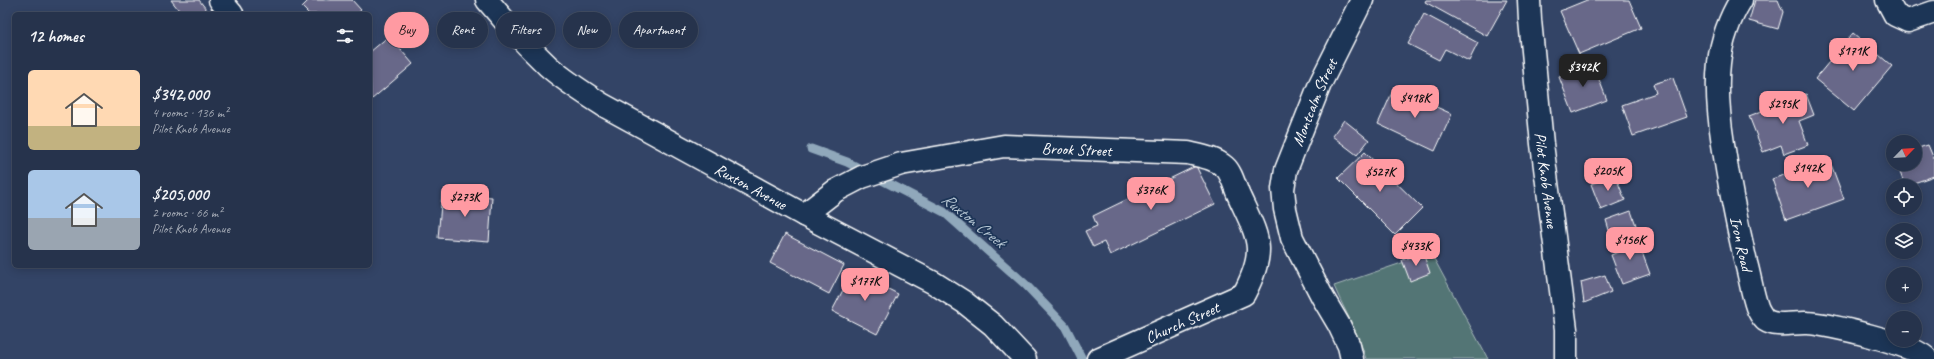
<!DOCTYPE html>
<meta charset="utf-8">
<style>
:root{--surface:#26334c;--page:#2e3b53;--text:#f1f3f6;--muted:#a4aab5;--line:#424e64;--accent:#ff9aa2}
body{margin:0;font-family:Caveat,sans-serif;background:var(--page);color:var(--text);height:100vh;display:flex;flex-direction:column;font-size:15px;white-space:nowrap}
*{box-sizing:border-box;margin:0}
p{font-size:13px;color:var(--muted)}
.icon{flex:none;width:22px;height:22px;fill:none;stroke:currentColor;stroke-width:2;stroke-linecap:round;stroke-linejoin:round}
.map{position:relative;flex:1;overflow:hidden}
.drawer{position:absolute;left:12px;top:12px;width:360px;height:256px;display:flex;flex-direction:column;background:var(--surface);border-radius:6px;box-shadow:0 2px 10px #0003,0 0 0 1px var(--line)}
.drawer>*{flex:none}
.banner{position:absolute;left:384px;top:12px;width:380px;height:36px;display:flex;gap:8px}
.needle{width:26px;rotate:65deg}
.tools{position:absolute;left:1886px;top:135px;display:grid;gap:8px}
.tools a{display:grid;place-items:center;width:36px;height:36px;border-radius:50%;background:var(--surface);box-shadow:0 2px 10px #0003,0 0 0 1px var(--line);font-size:20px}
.price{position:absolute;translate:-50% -34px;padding:0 9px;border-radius:8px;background:var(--accent);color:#111;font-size:13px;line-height:26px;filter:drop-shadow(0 1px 2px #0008)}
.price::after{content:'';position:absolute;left:50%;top:24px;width:12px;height:9px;margin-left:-6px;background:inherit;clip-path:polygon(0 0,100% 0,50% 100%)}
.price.selected{background:#222;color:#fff}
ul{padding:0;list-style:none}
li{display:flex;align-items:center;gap:12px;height:100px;padding:0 16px}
li span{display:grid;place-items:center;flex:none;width:112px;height:80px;border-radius:6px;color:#555}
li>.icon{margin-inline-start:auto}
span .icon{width:48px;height:48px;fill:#fffc;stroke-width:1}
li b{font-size:17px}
h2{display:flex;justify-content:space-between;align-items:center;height:48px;padding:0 16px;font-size:17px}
.pill{padding:0 14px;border-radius:18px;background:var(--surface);box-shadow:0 2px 10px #0003,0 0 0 1px var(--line);font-size:14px;line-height:36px}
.pill.selected{background:var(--accent);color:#111}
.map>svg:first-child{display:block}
.green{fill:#527474;stroke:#a8baba}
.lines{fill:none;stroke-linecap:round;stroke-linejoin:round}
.stream{stroke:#90a8bb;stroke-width:9}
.building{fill:#676789;stroke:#fff}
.street-casing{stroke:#fff;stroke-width:25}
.secondary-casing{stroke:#fff;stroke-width:25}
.street{stroke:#1d3557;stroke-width:22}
.secondary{stroke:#1d3557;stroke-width:22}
.labels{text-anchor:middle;stroke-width:3.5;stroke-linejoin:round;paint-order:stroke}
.street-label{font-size:16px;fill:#fff;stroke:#1d3557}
.water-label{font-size:17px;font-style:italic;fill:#b5c5d2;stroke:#1d3557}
</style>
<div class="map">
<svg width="1934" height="359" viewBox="0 0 1934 359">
<rect width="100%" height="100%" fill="#346"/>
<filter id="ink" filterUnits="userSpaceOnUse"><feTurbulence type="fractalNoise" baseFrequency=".025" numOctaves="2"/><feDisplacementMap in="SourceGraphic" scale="8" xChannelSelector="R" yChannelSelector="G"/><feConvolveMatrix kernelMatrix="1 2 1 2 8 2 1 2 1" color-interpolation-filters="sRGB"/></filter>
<g filter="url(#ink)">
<!-- green -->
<path class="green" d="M 1431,253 L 1488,359 L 1366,359 C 1359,334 1344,310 1334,286 Z"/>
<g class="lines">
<!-- stream -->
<path class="stream" d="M 811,149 L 847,162 L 944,212 L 1025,284 L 1065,326 L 1082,359"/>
</g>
<!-- building -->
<path class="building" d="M 171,0 L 199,0 L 210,14 L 182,14 Z
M 309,0 L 352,0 L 361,10 L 357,14 L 309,14 L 302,7 Z
M 1426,0 L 1507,0 L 1487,36 L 1425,2 Z
M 1587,0 L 1629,0 L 1641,28 L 1579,54 L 1560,11 Z
M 1755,0 L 1778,0 L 1783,12 L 1778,29 L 1749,21 Z
M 1424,14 L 1478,43 L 1469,61 L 1445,49 L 1439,60 L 1408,44 Z
M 1853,33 L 1892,66 L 1854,111 L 1815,79 Z
M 389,36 L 413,64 L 371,100 L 370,52 Z
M 1593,64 L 1607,100 L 1573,113 L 1559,77 Z
M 1673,78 L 1687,117 L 1633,136 L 1622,105 L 1656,93 L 1653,84 Z
M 1394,88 L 1452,114 L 1435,151 L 1378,124 Z
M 1806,94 L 1814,115 L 1799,121 L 1808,145 L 1784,154 L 1781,145 L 1763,152 L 1749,116 Z
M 1344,120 L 1369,140 L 1357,155 L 1332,136 Z
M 1928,145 L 1934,159 L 1934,176 L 1905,186 L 1897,164 L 1915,164 L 1915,149 Z
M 1365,152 L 1422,208 L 1395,235 L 1338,178 Z
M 1829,159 L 1844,199 L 1786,220 L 1772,179 Z
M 1196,166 L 1215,204 L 1110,255 L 1104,242 L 1093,247 L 1085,231 L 1097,226 L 1093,216 Z
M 1615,175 L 1625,200 L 1601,210 L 1591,184 Z
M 442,193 L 492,197 L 489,242 L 438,238 Z
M 1631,211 L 1638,231 L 1612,240 L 1606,220 Z
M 785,234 L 844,265 L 829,294 L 770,263 Z
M 1636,236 L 1650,274 L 1622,284 L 1611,255 L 1618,252 L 1615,245 Z
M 1423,253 L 1430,273 L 1410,281 L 1402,260 Z
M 853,271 L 898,294 L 877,334 L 832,311 Z
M 1605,275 L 1611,292 L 1584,303 L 1581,282 Z"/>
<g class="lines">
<!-- street casing -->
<g class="street-casing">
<g id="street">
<path d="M 220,0 L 232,14"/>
<path id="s1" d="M 1529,0 L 1530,20 L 1542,144 L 1566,329 L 1566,359"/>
<path id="s2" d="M 1741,0 C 1730,17 1721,42 1719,63 C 1716,89 1719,118 1723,144 C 1729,184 1737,224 1746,263 C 1750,277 1752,293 1757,307 C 1758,310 1762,317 1765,320 C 1777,328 1794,322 1807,323 C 1827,324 1916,344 1927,359"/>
<path d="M 1887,0 L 1895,15 L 1908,21 L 1934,12"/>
<path id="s3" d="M 804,215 L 835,191 L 862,177 L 901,164 L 1004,146 L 1188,153 C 1201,156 1215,158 1225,167 C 1231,172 1235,187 1238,194 C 1258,238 1268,248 1244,294 L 1098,359"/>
<path id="s4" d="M 1352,359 L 1349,346 L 1339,325 L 1323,298 L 1292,238 L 1285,209 L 1283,189 L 1286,170 L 1320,84 L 1362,0"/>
</g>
</g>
<!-- secondary casing -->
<g class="secondary-casing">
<g id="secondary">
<path id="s5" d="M 487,0 C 506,23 526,45 548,66 C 565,81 584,93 603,105 L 804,215 L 934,283 L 964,302 L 993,325 L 1025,359"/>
</g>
</g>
<!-- street -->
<use href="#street" class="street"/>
<!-- secondary -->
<use href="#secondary" class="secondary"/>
</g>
</g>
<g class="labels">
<!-- street labels -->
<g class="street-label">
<text dy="6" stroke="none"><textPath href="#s4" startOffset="278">Montcalm Street</textPath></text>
<text dy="6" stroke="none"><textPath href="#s3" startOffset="288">Brook Street</textPath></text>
<text dy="6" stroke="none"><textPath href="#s1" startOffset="181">Pilot Knob Avenue</textPath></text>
<text dy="6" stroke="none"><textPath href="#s5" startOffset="326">Ruxton Avenue</textPath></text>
<text dy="6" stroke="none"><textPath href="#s2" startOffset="250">Iron Road</textPath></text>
<text transform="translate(1182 322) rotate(-24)" y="6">Church Street</text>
</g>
<!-- water labels -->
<g class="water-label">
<text transform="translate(974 220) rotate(39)" y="6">Ruxton Creek</text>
</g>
</g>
</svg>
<div class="tools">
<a><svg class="needle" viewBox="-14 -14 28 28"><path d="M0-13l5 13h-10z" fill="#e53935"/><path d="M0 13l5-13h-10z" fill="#a4aab5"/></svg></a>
<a><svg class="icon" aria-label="locate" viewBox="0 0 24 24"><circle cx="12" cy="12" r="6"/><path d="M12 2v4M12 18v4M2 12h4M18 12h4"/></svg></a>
<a><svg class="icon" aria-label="layers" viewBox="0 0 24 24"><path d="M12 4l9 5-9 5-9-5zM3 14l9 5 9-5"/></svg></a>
<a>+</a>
<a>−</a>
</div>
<b class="price" style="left:1853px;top:72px">$171K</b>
<b class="price selected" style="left:1583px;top:88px">$342K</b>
<b class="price" style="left:1415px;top:119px">$418K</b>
<b class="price" style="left:1783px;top:125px">$295K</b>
<b class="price" style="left:1808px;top:189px">$142K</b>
<b class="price" style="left:1608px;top:192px">$205K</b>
<b class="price" style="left:1380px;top:193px">$527K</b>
<b class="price" style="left:1151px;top:211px">$376K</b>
<b class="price" style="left:465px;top:218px">$273K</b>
<b class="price" style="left:1630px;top:261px">$156K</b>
<b class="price" style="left:1416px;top:267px">$433K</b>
<b class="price" style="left:865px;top:302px">$177K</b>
<div class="banner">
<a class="pill selected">Buy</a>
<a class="pill">Rent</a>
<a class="pill">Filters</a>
<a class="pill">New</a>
<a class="pill">Apartment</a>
</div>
<section class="drawer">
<h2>12 homes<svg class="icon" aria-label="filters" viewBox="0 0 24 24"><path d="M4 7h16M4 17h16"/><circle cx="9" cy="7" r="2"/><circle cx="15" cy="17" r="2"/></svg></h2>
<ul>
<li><span style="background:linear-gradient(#ffd9b3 70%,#c2b280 0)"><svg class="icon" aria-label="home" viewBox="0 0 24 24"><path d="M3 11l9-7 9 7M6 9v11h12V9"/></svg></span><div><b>$342,000</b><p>4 rooms · 136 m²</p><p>Pilot Knob Avenue</p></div></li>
<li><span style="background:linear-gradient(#a9c7e8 60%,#9aa5b1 0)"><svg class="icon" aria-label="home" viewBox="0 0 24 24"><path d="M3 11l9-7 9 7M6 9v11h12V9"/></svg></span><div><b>$205,000</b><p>2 rooms · 66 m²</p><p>Pilot Knob Avenue</p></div></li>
</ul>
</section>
</div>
